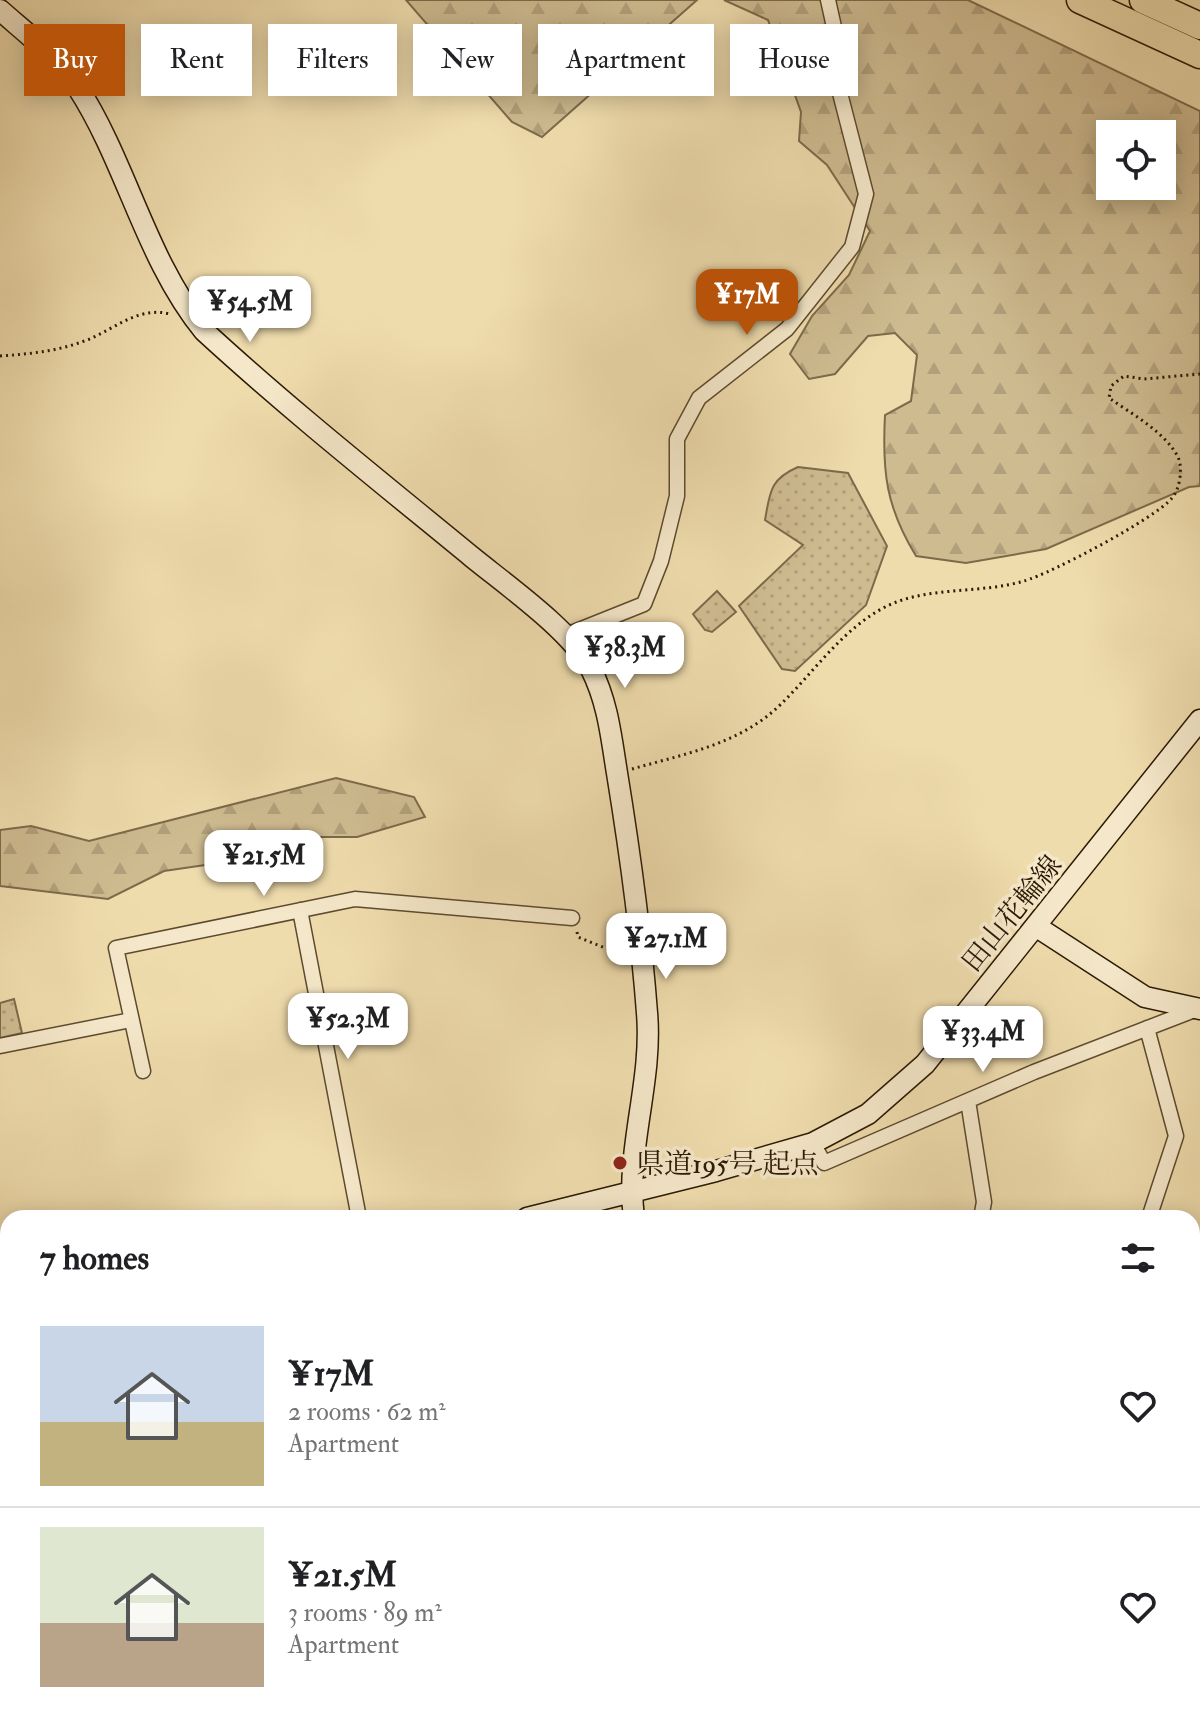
<!DOCTYPE html>
<meta charset="utf-8">
<style>
:root{--surface:#fff;--page:#f2f2f2;--text:#202124;--muted:#757577;--line:#e0e0e0;--accent:#b45309}
body{margin:0;font-family:"IM FELL Double Pica","Noto Serif JP",serif;background:var(--page);color:var(--text);height:100vh;display:flex;flex-direction:column;font-size:30px;white-space:nowrap}
*{box-sizing:border-box;margin:0}
p{font-size:26px;color:var(--muted)}
.icon{flex:none;width:44px;height:44px;fill:none;stroke:currentColor;stroke-width:2;stroke-linecap:round;stroke-linejoin:round}
.map{position:relative;flex:1;overflow:hidden}
.panel{position:absolute;left:0px;top:1210px;width:1200px;height:514px;display:flex;flex-direction:column;background:var(--surface);border-radius:24px 24px 0 0;box-shadow:0 4px 20px #0003}
.panel>*{flex:none}
.hud{position:absolute;left:24px;top:24px;width:1152px;height:72px;display:flex;gap:16px}
.tools{position:absolute;left:1096px;top:120px;display:grid;gap:16px}
.tools a{display:grid;place-items:center;width:80px;height:80px;border-radius:0px;background:var(--surface);box-shadow:0 4px 20px #0003;font-size:40px}
.price{position:absolute;translate:-50% -68px;padding:0 18px;border-radius:16px;background:#fff;color:#222;font-size:26px;line-height:52px;filter:drop-shadow(0 2px 4px #0008)}
.price::after{content:'';position:absolute;left:50%;top:48px;width:24px;height:18px;margin-left:-12px;background:inherit;clip-path:polygon(0 0,100% 0,50% 100%)}
.price.on{background:var(--accent);color:#fff}
ul{padding:0;list-style:none}
li{display:flex;align-items:center;gap:24px;height:200px;padding:0 40px}
li+li{border-top:2px solid var(--line)}
li span{display:grid;place-items:center;flex:none;width:224px;height:160px;border-radius:0px;color:#555}
li>.icon{margin-inline-start:auto}
span .icon{width:96px;height:96px;fill:#fffc;stroke-width:1}
li b{font-size:34px}
h2{display:flex;justify-content:space-between;align-items:center;height:96px;padding:0 40px;font-size:34px}
.tag{padding:0 28px;border-radius:0px;background:var(--surface);box-shadow:0 4px 20px #0003;font-size:28px;line-height:72px}
.tag.on{background:var(--accent);color:#fff}
.map>svg:first-child{display:block}
.grass{fill:url(#grass-dots);stroke:#7d6a4a;stroke-width:2}
.forest{fill:url(#forest-firs);stroke:#7d6a4a;stroke-width:2;fill-rule:evenodd}
.lines{fill:none;stroke-linecap:round;stroke-linejoin:round}
.street-casing{stroke:#5d4a2e;stroke-width:17}
.secondary-casing{stroke:#2c1903;stroke-width:23}
.highway-casing{stroke:#2c1903;stroke-width:29}
.path{stroke:#2c1903;stroke-width:3;stroke-dasharray:2 4;stroke-linecap:butt}
.street{stroke:#f5e8ca;stroke-width:14}
.secondary{stroke:#f5e8ca;stroke-width:20}
.highway{stroke:#efdcad;stroke-width:26}
.poi-dot{fill:#8f2418;stroke:#f5e8ca;stroke-width:3}
.labels{text-anchor:middle;stroke-width:7;stroke-linejoin:round;paint-order:stroke}
.street-label{font-size:28px;fill:#2c1903;stroke:#f5e8ca}
.poi-label{font-size:28px;fill:#2c1903;stroke:#f5e8ca;text-anchor:start}
</style>
<div class="map">
<svg width="1200" height="1723" viewBox="0 0 1200 1723">
<defs>
<pattern id="grass-dots" width="8" height="8" patternUnits="userSpaceOnUse" patternTransform="scale(2)"><rect width="8" height="8" fill="#cebb90"/><path d="M2 2h.1M6 6h.1" fill="none" stroke="#b1a07b" stroke-width="1.8" stroke-linecap="round"/></pattern>
<pattern id="forest-firs" width="22" height="20" patternUnits="userSpaceOnUse" patternTransform="scale(2)"><rect width="22" height="20" fill="#cebb90"/><path d="M5 1l3.5 6h-7zM16 11l3.5 6h-7z" fill="#b1a07b"/></pattern>
</defs>
<rect width="100%" height="100%" fill="#efdcad"/>
<filter id="stains"><feTurbulence type="fractalNoise" baseFrequency=".0025" numOctaves="4"/><feColorMatrix values="0 0 0 0 .2 0 0 0 0 .09 0 0 0 0 .02 0 0 0 .5 -.17"/></filter>
<radialGradient id="worn" r=".72"><stop offset=".6" stop-color="#630" stop-opacity="0"/><stop offset="1" stop-color="#630" stop-opacity=".3"/></radialGradient>
<!-- grass -->
<path class="grass" d="M 798,467 L 848,473 L 887,546 L 866,605 L 795,671 L 782,669 L 739,606 L 803,545 L 765,520 C 770,492 770,479 798,467 Z
M 717,591 L 736,612 L 712,632 L 705,630 L 693,614 Z
M 14,999 L 22,1033 L 0,1038 L 0,1003 Z"/>
<!-- forest -->
<path class="forest" d="M 406,0 L 697,0 L 542,137 L 512,122 Z
M 724,0 L 968,0 L 1200,111 L 1200,486 L 1189,487 L 1046,549 L 966,563 L 916,556 C 886,507 882,472 885,415 L 911,401 L 917,355 L 895,333 L 868,336 L 835,374 L 809,379 L 790,354 L 812,316 L 849,275 L 870,231 L 827,165 L 799,141 L 801,112 L 768,20 ZM 1110,134 L 1162,134 L 1162,186 L 1110,186 Z
M 336,778 L 414,797 L 425,817 L 357,837 L 294,837 L 219,863 L 164,871 L 108,899 L 0,886 L 0,830 L 31,826 L 89,841 Z"/>
<g class="lines">
<!-- street casing -->
<g class="street-casing">
<path id="street" d="M 564,636 L 644,604 L 661,561 L 677,496 L 677,439 L 699,398 L 787,329 L 852,247 L 866,194 L 833,66 L 836,36 L 828,0
M 300,910 L 359,1218
M 1147,1028 L 1176,1136 L 1149,1218
M 0,1046 L 131,1020
M 143,1071 L 116,948 L 355,899 L 572,918
M 968,1101 L 984,1202 L 981,1218
M 813,1143 L 824,1163 L 1034,1072 L 1197,1009
M 0,1307 L 8,1307
M 1,1370 L 8,1366
M 1192,1412 L 1200,1404
M 0,1476 L 8,1472
M 1014,1716 L 1031,1723
M 913,1723 L 917,1716
M 992,1723 L 994,1716"/>
</g>
<!-- secondary casing -->
<g class="secondary-casing">
<path id="secondary" d="M 0,10 C 27,34 58,57 78,88 C 127,164 146,260 204,331 C 290,410 382,483 472,557 C 505,584 573,632 591,669 C 608,703 611,736 617,773 C 630,853 641,933 647,1013 C 653,1082 625,1151 634,1218
M 1037,927 L 1145,997 L 1200,1009
M 527,1218 L 716,1171 L 813,1143 L 868,1114 L 925,1064 L 1200,720
M 0,1547 L 8,1543
M 723,1716 L 728,1723"/>
</g>
<!-- highway casing -->
<g class="highway-casing">
<path id="highway" d="M 1080,0 L 1200,55
M 1143,0 L 1200,26"/>
</g>
<!-- path -->
<path class="path" d="M 0,356 C 30,354 59,351 87,340 C 115,329 138,306 170,314
M 632,769 C 684,754 741,744 781,704 C 815,671 843,628 887,606 C 929,586 980,594 1024,581 C 1052,573 1156,518 1172,498 C 1180,489 1183,468 1178,457 C 1165,432 1132,414 1109,398 L 1111,386 L 1124,376 L 1144,379 L 1200,374
M 577,932 L 578,937 L 625,956
M 115,1723 L 124,1716"/>
<!-- street -->
<use href="#street" class="street"/>
<!-- secondary -->
<use href="#secondary" class="secondary"/>
<!-- highway -->
<use href="#highway" class="highway"/>
</g>
<!-- markers -->
<circle class="poi-dot" cx="620" cy="1163" r="8"/>
<g class="labels">
<!-- street labels -->
<g class="street-label">
<text transform="translate(1011 913) rotate(-51)" y="10">田山花輪線</text>
</g>
<!-- poi labels -->
<g class="poi-label">
<text x="636" y="1173">県道195号 起点</text>
</g>
</g>
<rect width="100%" height="100%" filter="url(#stains)"/>
<rect width="100%" height="100%" fill="url(#worn)"/>
</svg>
<div class="tools">
<a><svg class="icon" aria-label="locate" viewBox="0 0 24 24"><circle cx="12" cy="12" r="6"/><path d="M12 2v4M12 18v4M2 12h4M18 12h4"/></svg></a>
</div>
<b class="price on" style="left:747px;top:337px">¥17M</b>
<b class="price" style="left:250px;top:344px">¥54.5M</b>
<b class="price" style="left:625px;top:690px">¥38.3M</b>
<b class="price" style="left:264px;top:898px">¥21.5M</b>
<b class="price" style="left:666px;top:981px">¥27.1M</b>
<b class="price" style="left:348px;top:1061px">¥52.3M</b>
<b class="price" style="left:983px;top:1074px">¥33.4M</b>
<div class="hud">
<a class="tag on">Buy</a>
<a class="tag">Rent</a>
<a class="tag">Filters</a>
<a class="tag">New</a>
<a class="tag">Apartment</a>
<a class="tag">House</a>
</div>
<section class="panel">
<h2>7 homes<svg class="icon" aria-label="filters" viewBox="0 0 24 24"><path d="M4 7h16M4 17h16"/><circle cx="9" cy="7" r="2"/><circle cx="15" cy="17" r="2"/></svg></h2>
<ul>
<li><span style="background:linear-gradient(#c9d6e8 60%,#c2b280 0)"><svg class="icon" aria-label="home" viewBox="0 0 24 24"><path d="M3 11l9-7 9 7M6 9v11h12V9"/></svg></span><div><b>¥17M</b><p>2 rooms · 62 m²</p><p>Apartment</p></div><svg class="icon" aria-label="heart" viewBox="0 0 24 24"><path d="M12 20l-8-8c-3-5 5-10 8-4 3-6 11-1 8 4z"/></svg></li>
<li><span style="background:linear-gradient(#dfe7d0 60%,#b9a48a 0)"><svg class="icon" aria-label="home" viewBox="0 0 24 24"><path d="M3 11l9-7 9 7M6 9v11h12V9"/></svg></span><div><b>¥21.5M</b><p>3 rooms · 89 m²</p><p>Apartment</p></div><svg class="icon" aria-label="heart" viewBox="0 0 24 24"><path d="M12 20l-8-8c-3-5 5-10 8-4 3-6 11-1 8 4z"/></svg></li>
</ul>
</section>
</div>
